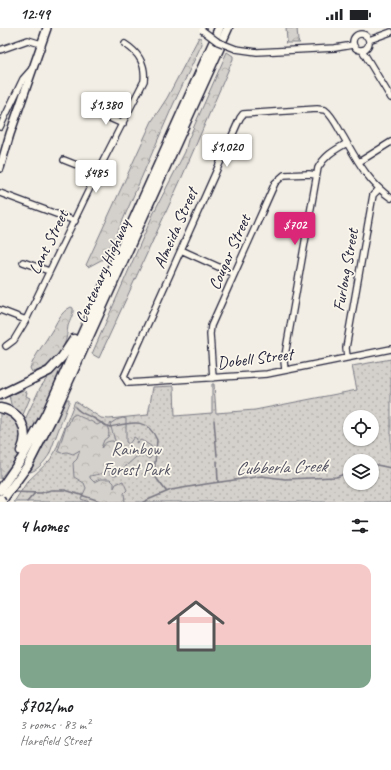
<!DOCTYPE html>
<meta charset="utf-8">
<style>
:root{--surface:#fff;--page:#f2f2f2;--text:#202124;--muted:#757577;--accent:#db2777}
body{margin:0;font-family:Caveat,sans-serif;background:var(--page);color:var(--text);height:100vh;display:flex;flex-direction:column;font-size:15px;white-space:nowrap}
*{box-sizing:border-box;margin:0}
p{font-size:13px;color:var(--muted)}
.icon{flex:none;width:22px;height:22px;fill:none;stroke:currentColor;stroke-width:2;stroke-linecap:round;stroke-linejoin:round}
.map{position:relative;height:474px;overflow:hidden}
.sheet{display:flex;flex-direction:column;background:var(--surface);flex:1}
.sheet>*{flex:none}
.buttons{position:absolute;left:343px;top:382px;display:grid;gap:8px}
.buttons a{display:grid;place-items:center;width:36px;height:36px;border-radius:50%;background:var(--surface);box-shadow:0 1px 3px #0004;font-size:20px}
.price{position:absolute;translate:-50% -34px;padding:0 9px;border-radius:4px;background:#fff;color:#222;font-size:13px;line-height:26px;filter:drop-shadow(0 1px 2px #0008)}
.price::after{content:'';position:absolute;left:50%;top:24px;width:12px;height:9px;margin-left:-6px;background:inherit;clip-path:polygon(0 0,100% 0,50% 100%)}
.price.current{background:var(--accent);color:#fff}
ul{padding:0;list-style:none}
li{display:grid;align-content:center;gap:8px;height:212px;padding:0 20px}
li span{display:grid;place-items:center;height:124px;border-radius:12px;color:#555}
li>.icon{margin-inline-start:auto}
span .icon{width:72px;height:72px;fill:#fffc;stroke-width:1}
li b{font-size:17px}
h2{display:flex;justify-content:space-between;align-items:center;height:48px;padding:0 20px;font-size:17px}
.status{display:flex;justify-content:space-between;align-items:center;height:28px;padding:0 20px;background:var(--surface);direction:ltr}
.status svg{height:11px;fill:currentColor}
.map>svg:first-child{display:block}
.green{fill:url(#green-dots);stroke:#7b7a84;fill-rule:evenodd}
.forest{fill:url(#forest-crowns);stroke:#7b7a84}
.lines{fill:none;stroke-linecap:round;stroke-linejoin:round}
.stream{stroke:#76747f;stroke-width:1.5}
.minor-casing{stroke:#22223b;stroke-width:8}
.major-casing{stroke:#22223b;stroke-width:10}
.highway-casing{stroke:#22223b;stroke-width:11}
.minor{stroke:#fbf7ec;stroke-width:5.5}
.major{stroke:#fbf7ec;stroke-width:7}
.highway{stroke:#fbf7ec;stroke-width:8}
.minor-bridge-casing{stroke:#22223b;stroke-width:8;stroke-linecap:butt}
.major-bridge-casing{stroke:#22223b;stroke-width:10;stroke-linecap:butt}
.minor-bridge{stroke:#fbf7ec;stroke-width:5.5}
.major-bridge{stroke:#fbf7ec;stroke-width:7}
.labels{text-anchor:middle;stroke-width:3.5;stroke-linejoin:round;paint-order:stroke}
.street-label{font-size:17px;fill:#22223b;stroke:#fbf7ec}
.park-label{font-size:17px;fill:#575766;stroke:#fbf7ec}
.water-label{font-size:18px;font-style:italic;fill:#535263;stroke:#fbf7ec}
</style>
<div class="status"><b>12:49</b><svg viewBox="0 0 49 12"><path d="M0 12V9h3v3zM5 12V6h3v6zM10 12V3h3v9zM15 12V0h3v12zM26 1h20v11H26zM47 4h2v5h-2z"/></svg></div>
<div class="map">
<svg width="391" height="474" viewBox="0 0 391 474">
<defs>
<pattern id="green-dots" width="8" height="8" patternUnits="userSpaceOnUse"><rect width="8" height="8" fill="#d4d1cc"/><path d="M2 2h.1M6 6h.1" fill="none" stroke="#b6b3b0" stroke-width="1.8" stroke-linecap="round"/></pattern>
<pattern id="forest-crowns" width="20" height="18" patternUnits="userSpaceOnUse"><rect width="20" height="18" fill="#d4d1cc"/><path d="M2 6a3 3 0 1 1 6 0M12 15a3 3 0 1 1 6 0" fill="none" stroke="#b6b3b0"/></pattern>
</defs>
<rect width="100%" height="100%" fill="#f2eee5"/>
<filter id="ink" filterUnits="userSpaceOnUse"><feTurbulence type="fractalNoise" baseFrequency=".025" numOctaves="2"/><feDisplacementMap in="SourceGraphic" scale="8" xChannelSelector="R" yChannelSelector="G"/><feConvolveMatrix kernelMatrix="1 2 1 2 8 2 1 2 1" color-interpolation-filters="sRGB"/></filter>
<g filter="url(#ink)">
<!-- green -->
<path class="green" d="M 64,330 L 66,331 L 42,386 L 28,413 L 25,394 L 28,385 L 40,360 L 50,346 Z
M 391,331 L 391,474 L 14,474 L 27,454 L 50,432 L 55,424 L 75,373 L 101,390 L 109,391 L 148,387 L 153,359 L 174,358 L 175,388 L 212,385 L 212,356 L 214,356 L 216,385 L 255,382 L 357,362 L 352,338 ZM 350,389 L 372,389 L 372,411 L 350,411 ZM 350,433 L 372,433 L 372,455 L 350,455 Z
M 23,362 L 27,364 L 26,368 L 30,370 L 22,389 L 12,380 L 9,368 Z
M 0,384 C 20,389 25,404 19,423 C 17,431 5,444 0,451 Z"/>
<!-- forest -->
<path class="forest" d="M 286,0 L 297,0 L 298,13 L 300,15 L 285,15 L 287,13 Z
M 199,9 L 201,10 L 202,16 L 200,20 L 173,77 L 116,208 L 103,231 L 88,239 L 86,237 L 152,93 L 167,70 Z
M 227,24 L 233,28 L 233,31 L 182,149 L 99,330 L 92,326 L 155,182 L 185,124 L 188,112 Z
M 71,279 L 73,280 C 74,286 70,292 68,298 C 67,304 67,311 64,317 C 59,329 45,343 32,344 L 30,340 C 35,327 44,316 51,304 C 57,295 60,284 71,279 Z
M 67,371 L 69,371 L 69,374 L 49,427 C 45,433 37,443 30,444 Z
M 76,386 C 82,391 91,392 97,397 L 103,394 C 108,398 110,402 108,409 L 104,412 L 101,420 C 105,415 106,413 113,413 L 117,419 L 110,396 L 116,392 L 123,390 L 126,391 L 126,414 L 129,416 L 134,409 L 137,411 L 136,415 L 141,412 L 151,418 L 153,427 L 149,431 L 144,427 L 136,429 L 116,447 L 113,447 L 107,442 L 100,446 L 90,448 L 90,450 L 94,454 L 100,451 L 110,451 L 114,455 L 114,460 L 116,456 L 123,453 L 127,462 L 124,465 L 125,474 L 89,474 L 81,471 L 86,460 L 84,455 L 74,449 L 73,435 L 77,431 L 80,422 L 73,426 L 67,424 L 61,425 L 58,423 L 66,398 L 68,397 L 72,388 Z"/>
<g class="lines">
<!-- stream -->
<path class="stream" d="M 75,379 C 82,387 86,386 95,391 C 100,394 103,397 110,399 C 130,395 147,388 157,412 L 154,447 L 166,463
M 214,392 L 217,428
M 217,433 L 218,454
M 372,436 L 391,440
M 12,464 L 41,465 L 51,462 L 65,462 L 103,474
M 27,474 L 35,465
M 143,474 L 171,462 L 206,456 L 262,448 L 285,451 L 336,449 L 350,444"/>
<!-- minor casing -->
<g class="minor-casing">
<path id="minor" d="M353 14a8 8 0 1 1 16 0a8 8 0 1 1-16 0Z
M 369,12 L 391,4
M 236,21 L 257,24 L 335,20 L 353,17
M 0,22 L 28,12 L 41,16
M 362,22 L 391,70
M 96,84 L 123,96
M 0,99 L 23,51 L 31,42
M 64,132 L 97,145
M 359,134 L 391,114
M 0,165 L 75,193
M 391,170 C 368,154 357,132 343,108 C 338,100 333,88 325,82 L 317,81 L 243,86 L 240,90 L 124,349 L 128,355 L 267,346 L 391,321
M 181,222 L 234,246
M 23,234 L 49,243
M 0,282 L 26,292
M 6,318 L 14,312 L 26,292 L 97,145 L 144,53 C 146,36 139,25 125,16
M 347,329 L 346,320 L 373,167 L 379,161
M 285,342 L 284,333 L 318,140 C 325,127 335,122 347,115
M 213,350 L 210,306 L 211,298 L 275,155 L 284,147 L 309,146 L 316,147"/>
</g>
<!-- major casing -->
<g class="major-casing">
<path id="major" d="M 0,140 L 10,106 L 47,0"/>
</g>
<!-- highway casing -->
<g class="highway-casing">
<path id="highway" d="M 216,7 L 219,0
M 223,11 L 228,0
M 0,367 L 49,343 L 62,329 L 74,311
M 0,380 C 22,384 30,404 21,423
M 0,462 L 22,430 L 46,386 L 213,15
M 1,474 L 28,437 L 53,388 L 220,19"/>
</g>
<!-- minor -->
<use href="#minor" class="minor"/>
<!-- major -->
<use href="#major" class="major"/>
<!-- highway -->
<use href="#highway" class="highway"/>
<!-- minor-bridge casing -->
<g class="minor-bridge-casing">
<path id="minor-bridge" d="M 202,2 L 218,14 L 236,21"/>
</g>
<!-- major-bridge casing -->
<g class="major-bridge-casing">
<path id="major-bridge" d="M 0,470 L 2,474"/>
</g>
<!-- minor-bridge -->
<use href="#minor-bridge" class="minor-bridge"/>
<!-- major-bridge -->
<use href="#major-bridge" class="major-bridge"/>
</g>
</g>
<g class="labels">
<!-- street labels -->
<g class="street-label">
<text transform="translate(175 200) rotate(-66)" y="6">Almeida Street</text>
<text transform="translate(48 214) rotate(-64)" y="6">Lant Street</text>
<text transform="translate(229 224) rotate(-66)" y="6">Cougar Street</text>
<text transform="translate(345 242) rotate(-80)" y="6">Furlong Street</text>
<text transform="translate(102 243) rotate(-66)" y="6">Centenary Highway</text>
<text transform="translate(255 330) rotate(-7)" y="6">Dobell Street</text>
</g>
<!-- park labels -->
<g class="park-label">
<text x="136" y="427">Rainbow<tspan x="136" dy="20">Forest Park</tspan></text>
</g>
<!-- water labels -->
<g class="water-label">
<text transform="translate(281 439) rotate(-2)" y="6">Cubberla Creek</text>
</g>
</g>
</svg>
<div class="buttons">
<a><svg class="icon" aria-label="locate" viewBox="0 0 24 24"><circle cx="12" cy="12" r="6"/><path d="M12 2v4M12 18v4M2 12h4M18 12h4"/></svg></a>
<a><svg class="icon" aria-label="layers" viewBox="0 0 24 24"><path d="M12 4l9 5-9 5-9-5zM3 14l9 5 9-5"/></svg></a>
</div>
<b class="price" style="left:106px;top:98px">$1,380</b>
<b class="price" style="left:227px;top:140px">$1,020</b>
<b class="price" style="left:96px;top:166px">$485</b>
<b class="price current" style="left:295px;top:218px">$702</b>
</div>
<section class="sheet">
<h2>4 homes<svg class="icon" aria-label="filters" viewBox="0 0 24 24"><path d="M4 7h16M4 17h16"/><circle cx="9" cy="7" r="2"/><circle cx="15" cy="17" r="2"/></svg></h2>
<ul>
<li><span style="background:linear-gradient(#f6c9c9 65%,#7fa58c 0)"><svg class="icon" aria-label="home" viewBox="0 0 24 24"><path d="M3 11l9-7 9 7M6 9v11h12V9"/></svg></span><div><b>$702/mo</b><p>3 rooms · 83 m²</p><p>Harefield Street</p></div></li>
</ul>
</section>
